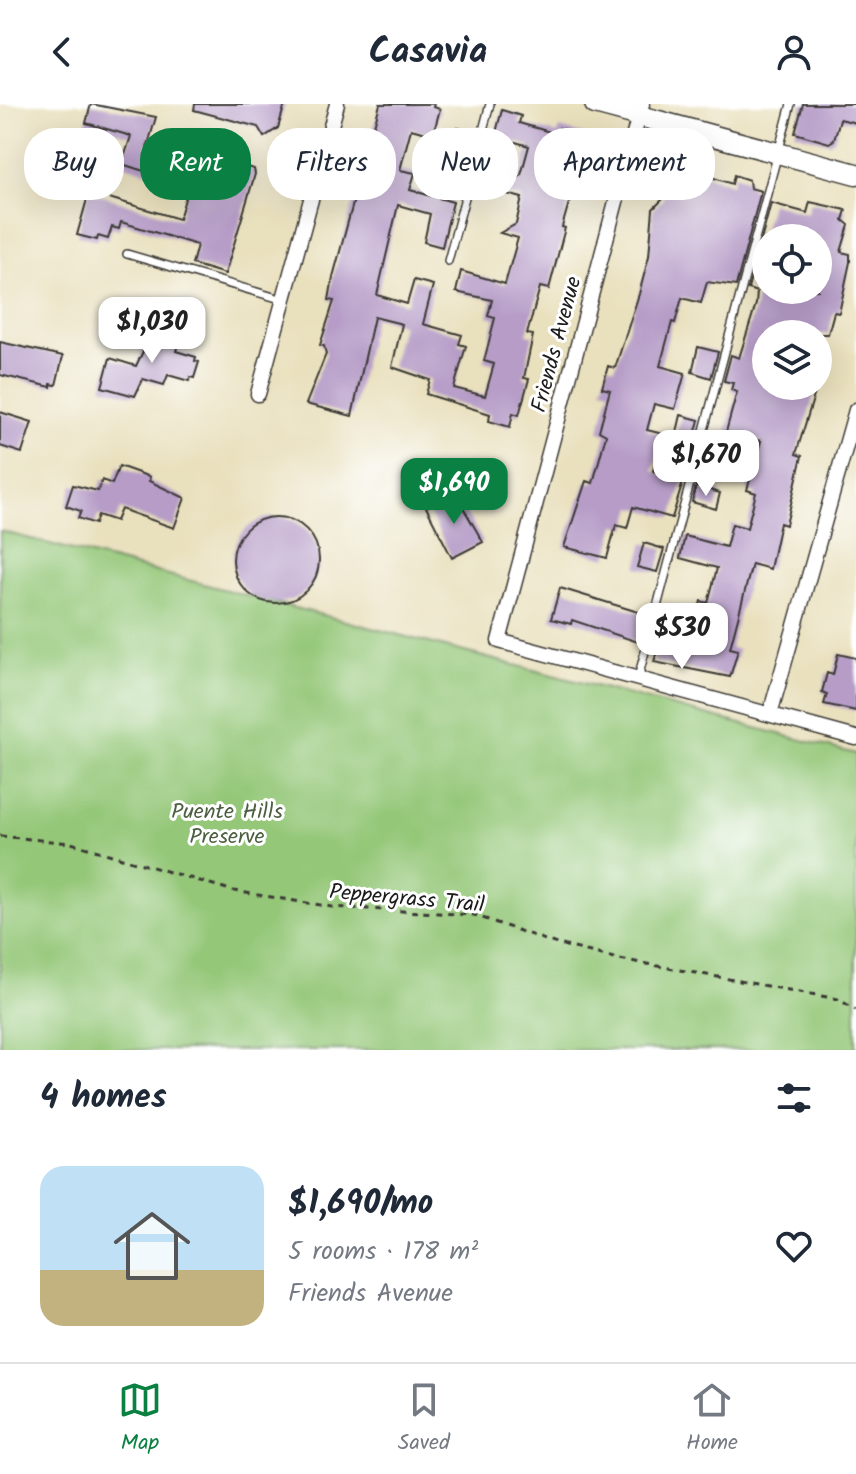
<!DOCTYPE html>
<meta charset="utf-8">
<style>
:root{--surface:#fff;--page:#f6f6f7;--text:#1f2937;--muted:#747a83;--line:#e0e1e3;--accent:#0b8043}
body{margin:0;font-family:Kalam,sans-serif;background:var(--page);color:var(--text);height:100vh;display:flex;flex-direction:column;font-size:30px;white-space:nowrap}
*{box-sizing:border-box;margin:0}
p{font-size:26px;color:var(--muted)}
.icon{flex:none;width:44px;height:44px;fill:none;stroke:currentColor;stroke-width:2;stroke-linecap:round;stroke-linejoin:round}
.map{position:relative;height:946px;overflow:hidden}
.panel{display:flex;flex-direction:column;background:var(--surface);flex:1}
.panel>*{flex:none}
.guide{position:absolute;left:24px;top:24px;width:808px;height:72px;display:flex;gap:16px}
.tools{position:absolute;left:752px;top:120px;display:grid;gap:16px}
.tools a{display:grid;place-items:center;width:80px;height:80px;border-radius:50%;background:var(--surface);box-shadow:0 8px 32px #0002;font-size:40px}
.price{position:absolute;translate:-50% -68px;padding:0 18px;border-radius:16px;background:#fff;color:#222;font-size:26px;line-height:52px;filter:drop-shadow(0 2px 4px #0008)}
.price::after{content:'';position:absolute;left:50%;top:48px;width:24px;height:18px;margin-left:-12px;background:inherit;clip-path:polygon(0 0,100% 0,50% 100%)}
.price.on{background:var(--accent);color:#fff}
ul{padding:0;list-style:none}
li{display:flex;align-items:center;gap:24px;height:200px;padding:0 40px}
li span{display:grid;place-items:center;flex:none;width:224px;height:160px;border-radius:24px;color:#555}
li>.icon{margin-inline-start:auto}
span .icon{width:96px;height:96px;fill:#fffc;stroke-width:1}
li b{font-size:34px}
h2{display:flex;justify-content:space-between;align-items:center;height:96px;padding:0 40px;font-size:34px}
.chip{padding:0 28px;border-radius:32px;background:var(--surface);box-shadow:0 8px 32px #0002;font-size:28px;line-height:72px}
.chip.on{background:var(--accent);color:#fff}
header{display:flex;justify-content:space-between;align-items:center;height:104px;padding:0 40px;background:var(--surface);font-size:36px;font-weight:800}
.tab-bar{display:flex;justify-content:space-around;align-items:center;height:112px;border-top:2px solid var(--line);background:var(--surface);font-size:22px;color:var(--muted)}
.tab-bar a{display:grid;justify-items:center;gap:4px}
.tab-bar .on{color:var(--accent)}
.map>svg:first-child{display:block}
.green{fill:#94c778;stroke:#58724a;stroke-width:2}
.building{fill:#b69cc7;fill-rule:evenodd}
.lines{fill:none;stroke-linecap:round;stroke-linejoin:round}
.lane-casing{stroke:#3b3934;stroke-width:10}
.street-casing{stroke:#3b3934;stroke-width:17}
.secondary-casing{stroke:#3b3934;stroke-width:23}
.path{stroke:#3b3934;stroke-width:3;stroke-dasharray:6 6;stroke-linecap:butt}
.lane{stroke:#fff;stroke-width:7}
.street{stroke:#fff;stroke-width:14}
.secondary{stroke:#fff;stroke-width:20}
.labels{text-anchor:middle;stroke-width:6;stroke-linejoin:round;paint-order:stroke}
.street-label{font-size:22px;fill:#1c1c1c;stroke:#fff}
.park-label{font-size:22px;fill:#4c6041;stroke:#fff}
</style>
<header><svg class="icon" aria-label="back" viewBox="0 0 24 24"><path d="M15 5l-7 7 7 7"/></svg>Casavia<svg class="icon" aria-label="person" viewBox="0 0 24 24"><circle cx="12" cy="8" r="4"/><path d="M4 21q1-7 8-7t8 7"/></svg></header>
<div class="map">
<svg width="856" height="946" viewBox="0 0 856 946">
<rect width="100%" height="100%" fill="#fff"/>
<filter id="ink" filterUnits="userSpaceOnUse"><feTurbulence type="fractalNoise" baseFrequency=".0125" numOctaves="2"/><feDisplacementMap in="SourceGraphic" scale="16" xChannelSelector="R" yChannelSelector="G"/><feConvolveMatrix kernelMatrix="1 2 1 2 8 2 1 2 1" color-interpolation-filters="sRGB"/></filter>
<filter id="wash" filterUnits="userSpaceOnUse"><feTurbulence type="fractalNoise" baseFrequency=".006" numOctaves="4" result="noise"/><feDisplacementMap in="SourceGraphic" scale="32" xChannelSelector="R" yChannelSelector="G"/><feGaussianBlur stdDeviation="1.8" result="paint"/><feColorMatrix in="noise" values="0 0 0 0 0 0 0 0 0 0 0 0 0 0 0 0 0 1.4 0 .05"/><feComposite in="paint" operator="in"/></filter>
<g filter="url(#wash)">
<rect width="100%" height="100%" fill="#e9e0bd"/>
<!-- green -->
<path class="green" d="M 0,427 L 856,650 L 856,946 L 0,946 Z"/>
<g id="blocks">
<!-- building -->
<path class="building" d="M 91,0 L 156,13 L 147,44 L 154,46 L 147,68 L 122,60 L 131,32 L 86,19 Z
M 195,0 L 285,0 L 278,24 L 264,33 L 258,23 L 194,6 Z
M 380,0 L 434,0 L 433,3 L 440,5 L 433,31 L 411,25 L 400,66 L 415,69 L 410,86 L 453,98 L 442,143 L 424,138 L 430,110 L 398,101 L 377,191 L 407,200 L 414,176 L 433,181 L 423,220 L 462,231 L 459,240 L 466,242 L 454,284 L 485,292 L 494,260 L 484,257 L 495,214 L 488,212 L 492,196 L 456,188 L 461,167 L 505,180 L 518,134 L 500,129 L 516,120 L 522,94 L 481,83 L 486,65 L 518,74 L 521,71 L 529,42 L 495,32 L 502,6 L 521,12 L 519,19 L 557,30 L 559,24 L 588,32 L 562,123 L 565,124 L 549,185 L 540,183 L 527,230 L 533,231 L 524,274 L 529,275 L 519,311 L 513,309 L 510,323 L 489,317 L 490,310 L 426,290 L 430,276 L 392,263 L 402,220 L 374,213 L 352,312 L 306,300 L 326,250 L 324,242 L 320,241 L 334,197 L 329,196 L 333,173 Z
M 803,0 L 856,0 L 856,19 L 840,15 L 834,36 L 829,39 L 795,29 Z
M 458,24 L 475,28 L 467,60 L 452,56 Z
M 232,59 L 254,65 L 255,70 L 225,170 L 192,160 L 197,141 L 121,118 L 119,125 L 112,123 L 108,135 L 98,132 L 97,136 L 77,131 L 89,88 L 179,115 L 190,78 L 224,87 Z
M 681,63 L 732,80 L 734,71 L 749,76 L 750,84 L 761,87 L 736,182 L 707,178 L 701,199 L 682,194 L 675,219 L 672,218 L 660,262 L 685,269 L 675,305 L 654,300 L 647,326 L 663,330 L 653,367 L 683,378 L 672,414 L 633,403 L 627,424 L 616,421 L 607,454 L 564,443 L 586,377 L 593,379 L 606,331 L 599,327 L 610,286 L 602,284 L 608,262 L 615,264 L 639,190 L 649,152 L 653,105 L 663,95 L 670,65 L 677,66 Z
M 810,98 L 846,106 L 843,116 L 849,121 L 841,148 L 850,150 L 850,158 L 839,209 L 834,208 L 828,230 L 766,230 L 766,282 L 817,282 L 796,350 L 802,352 L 786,421 L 780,419 L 770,465 L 752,460 L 730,544 L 738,546 L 730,573 L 654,558 L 658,544 L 653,542 L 667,504 L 697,512 L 701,497 L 708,499 L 717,464 L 680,454 L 685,432 L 726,443 L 732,420 L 747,424 L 756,389 L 747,386 L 761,337 L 726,328 L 737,288 L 731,286 L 733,279 L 724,277 L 731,251 L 739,254 L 756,200 L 757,188 L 748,185 L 771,99 L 807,109 ZM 766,134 L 818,134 L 818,186 L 794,186 L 792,193 L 766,186 Z
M 158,221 L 182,228 L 176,247 L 196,253 L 195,257 L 199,258 L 194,274 L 190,273 L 189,277 L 168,271 L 164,281 L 143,275 L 135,292 L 102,283 L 110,254 L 136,262 L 147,239 L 152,240 Z
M 0,238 L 63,252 L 56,281 L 51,280 L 51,283 L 0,271 Z
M 698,243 L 718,248 L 711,274 L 692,268 Z
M 0,308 L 32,318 L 22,349 L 0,342 Z
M 681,311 L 699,316 L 692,342 L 675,337 Z
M 119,362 L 150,373 L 149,377 L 185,394 L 174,424 L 121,405 L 116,417 L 98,411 L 95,420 L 78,414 L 81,407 L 66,402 L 73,381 L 98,387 L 102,376 L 112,380 Z
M 696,382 L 720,389 L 716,405 L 692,398 Z
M 449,392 L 451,396 L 457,393 L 483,438 L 452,454 L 426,403 Z
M233 456a43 43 0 1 1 86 0a43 43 0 1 1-86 0Z
M 644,439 L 664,445 L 657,468 L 637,463 Z
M 560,484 L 648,511 L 641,539 L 572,516 L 571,520 L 551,515 Z
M 838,550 L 856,554 L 856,607 L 824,600 L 827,590 L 822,588 L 827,569 L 833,571 Z"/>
</g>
</g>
<g filter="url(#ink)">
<use href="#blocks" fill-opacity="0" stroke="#3b3934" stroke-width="2"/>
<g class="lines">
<!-- lane casing -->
<g class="lane-casing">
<path id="lane" d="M 127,150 L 284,196
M 448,157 L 490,0
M 638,574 L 791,0"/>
</g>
<!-- street casing -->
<g class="street-casing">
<path id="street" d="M 642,0 L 499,537 L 856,634
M 258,290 L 337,0
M 770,610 L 856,306"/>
</g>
<!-- secondary casing -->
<g class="secondary-casing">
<path id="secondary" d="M 595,0 L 856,70"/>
</g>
<!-- path -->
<path class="path" d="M 0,732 L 71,739 L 234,787 L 332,803 L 474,811 L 554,839 L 614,854 L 838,895 L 856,906"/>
<!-- lane -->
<use href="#lane" class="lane"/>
<!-- street -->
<use href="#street" class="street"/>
<!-- secondary -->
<use href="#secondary" class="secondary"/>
</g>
</g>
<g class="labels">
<!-- street labels -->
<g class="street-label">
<text transform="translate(555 240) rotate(-75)" y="8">Friends Avenue</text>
<text transform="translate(407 793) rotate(5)" y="8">Peppergrass Trail</text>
</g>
<!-- park labels -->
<g class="park-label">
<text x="227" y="714">Puente Hills<tspan x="227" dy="25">Preserve</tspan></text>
</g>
</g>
</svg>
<div class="tools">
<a><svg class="icon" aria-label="locate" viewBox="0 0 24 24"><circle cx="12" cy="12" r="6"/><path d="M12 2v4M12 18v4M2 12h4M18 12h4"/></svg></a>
<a><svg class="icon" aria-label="layers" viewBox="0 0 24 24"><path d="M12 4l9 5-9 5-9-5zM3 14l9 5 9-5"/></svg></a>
</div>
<b class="price" style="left:152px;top:261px">$1,030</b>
<b class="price" style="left:706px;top:394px">$1,670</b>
<b class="price on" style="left:454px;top:422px">$1,690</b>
<b class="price" style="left:682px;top:567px">$530</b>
<div class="guide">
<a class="chip">Buy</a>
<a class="chip on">Rent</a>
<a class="chip">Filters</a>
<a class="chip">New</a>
<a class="chip">Apartment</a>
</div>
</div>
<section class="panel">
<h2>4 homes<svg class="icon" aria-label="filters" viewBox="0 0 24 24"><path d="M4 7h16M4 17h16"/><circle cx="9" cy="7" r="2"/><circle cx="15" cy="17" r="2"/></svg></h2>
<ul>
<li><span style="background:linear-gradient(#bfe0f5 65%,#c2b280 0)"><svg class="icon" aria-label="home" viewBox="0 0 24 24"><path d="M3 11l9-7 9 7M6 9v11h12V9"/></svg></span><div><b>$1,690/mo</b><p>5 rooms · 178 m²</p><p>Friends Avenue</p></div><svg class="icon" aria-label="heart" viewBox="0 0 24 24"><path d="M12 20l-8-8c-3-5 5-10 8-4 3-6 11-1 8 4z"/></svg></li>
</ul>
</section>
<nav class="tab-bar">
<a class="on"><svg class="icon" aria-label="map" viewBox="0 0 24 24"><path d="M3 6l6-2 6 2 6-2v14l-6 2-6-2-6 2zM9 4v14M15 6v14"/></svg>Map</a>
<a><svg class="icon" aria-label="saved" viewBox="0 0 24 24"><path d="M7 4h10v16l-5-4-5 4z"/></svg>Saved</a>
<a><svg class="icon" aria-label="home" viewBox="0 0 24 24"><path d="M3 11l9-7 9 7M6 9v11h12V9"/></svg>Home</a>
</nav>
